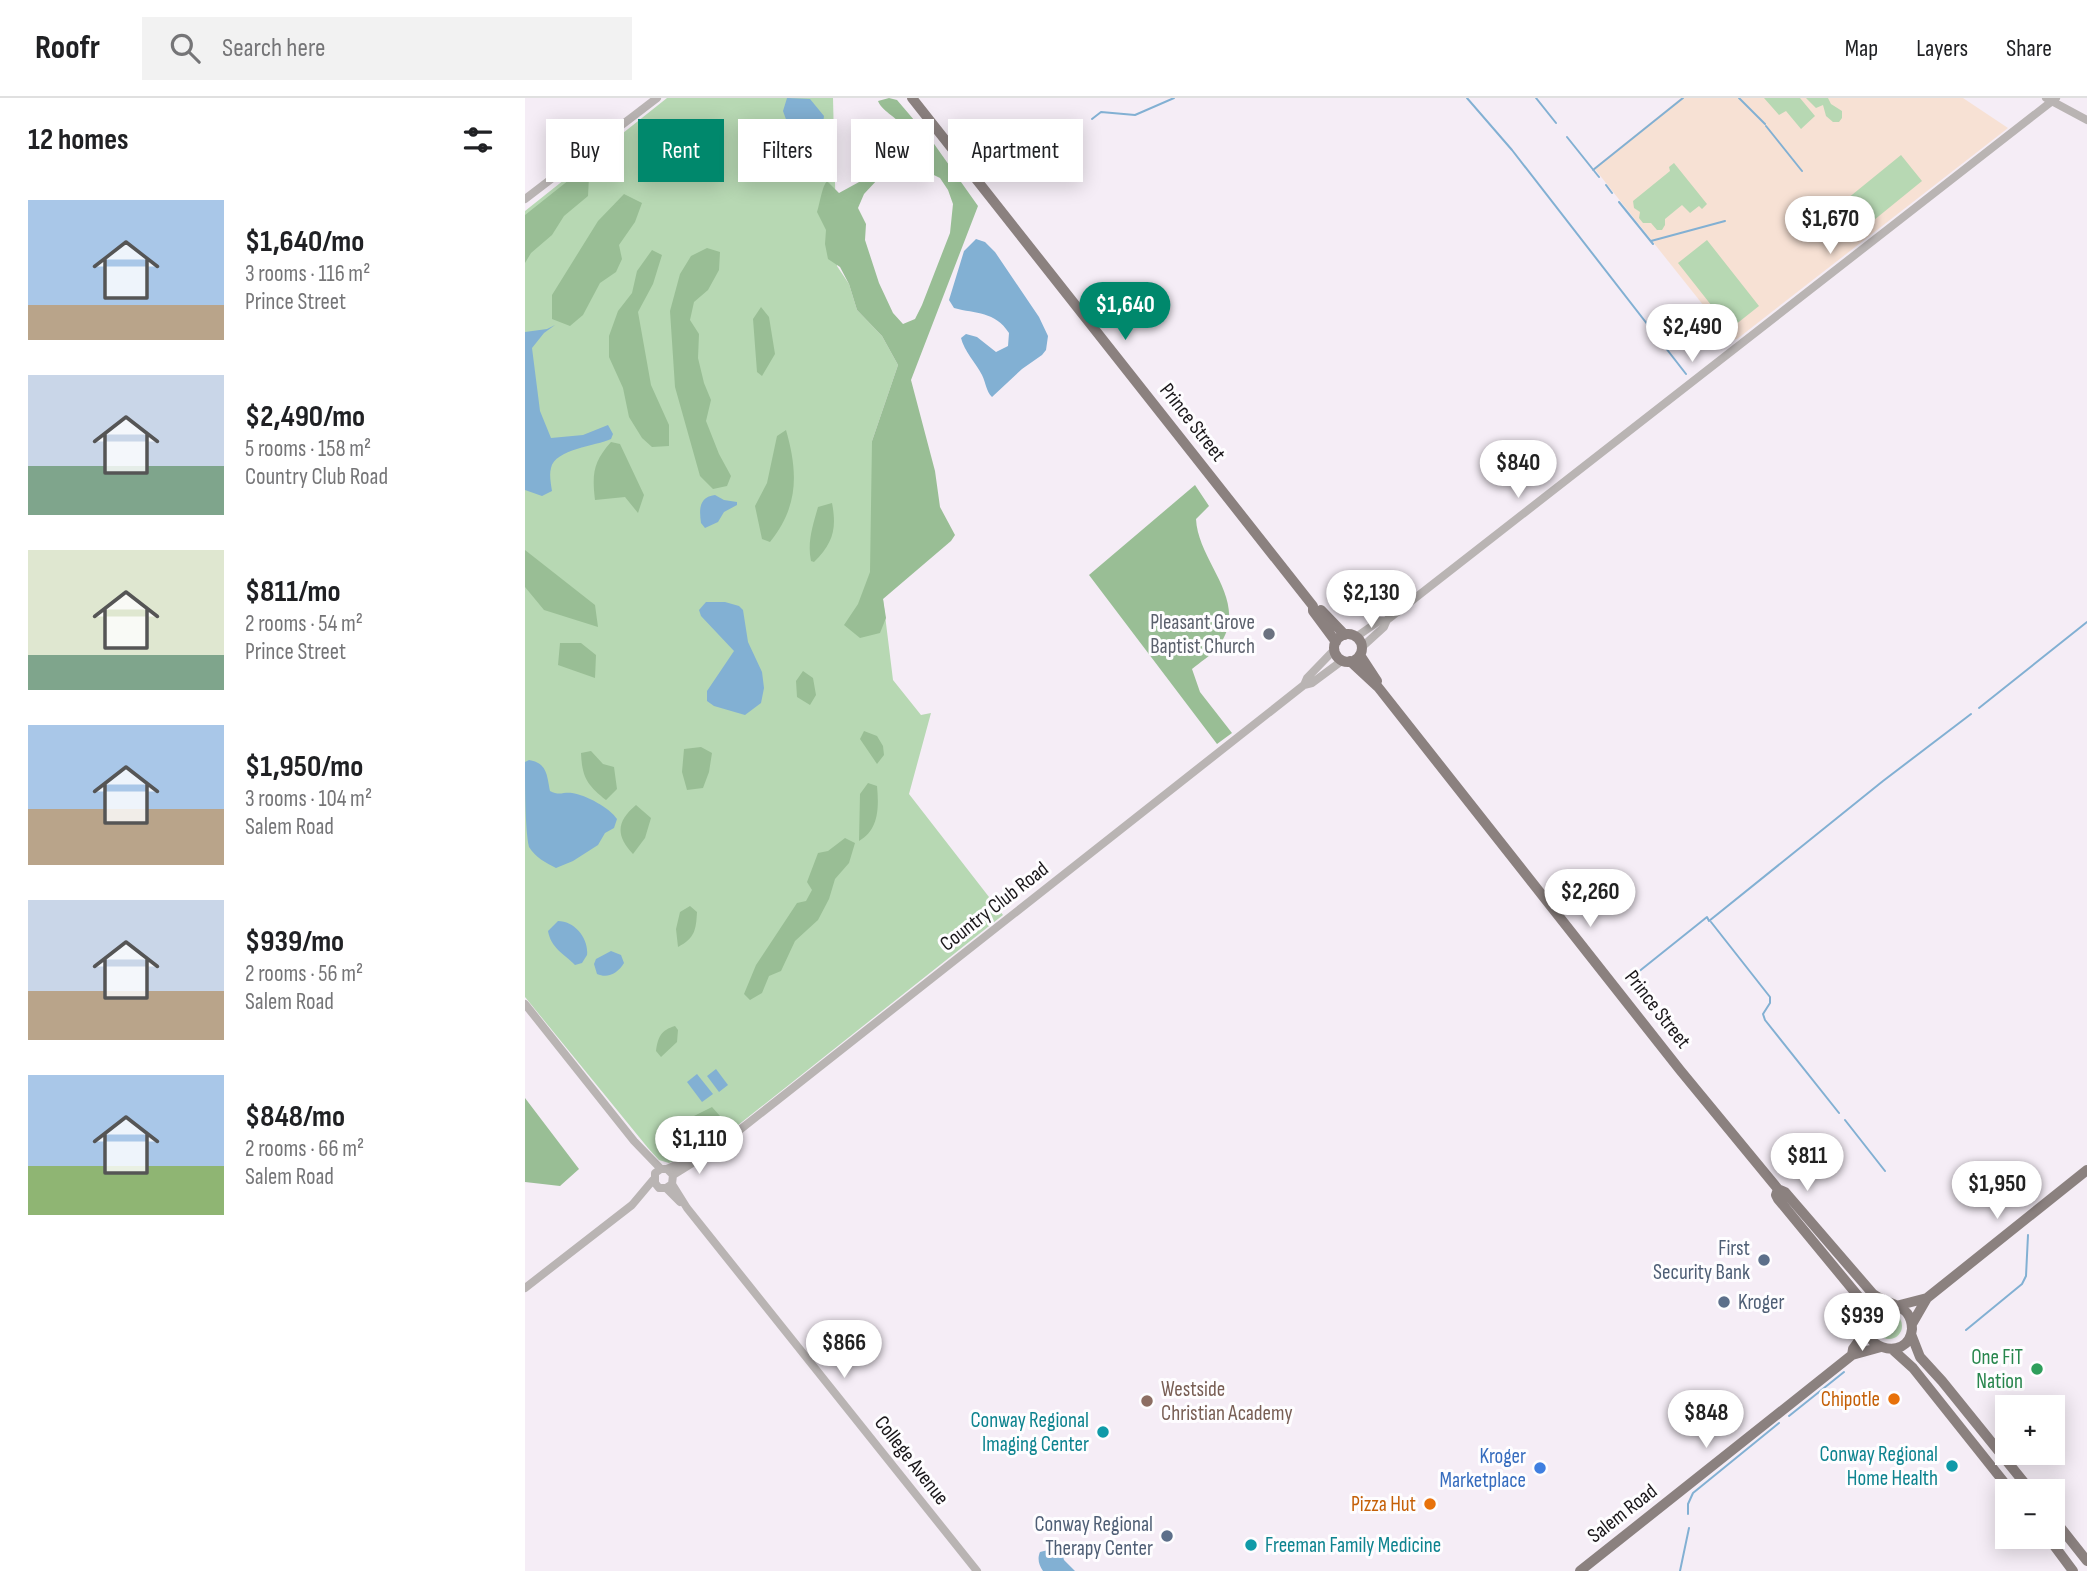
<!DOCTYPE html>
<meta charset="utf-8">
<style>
:root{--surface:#fff;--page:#f2f2f2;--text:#202124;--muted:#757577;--line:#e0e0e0;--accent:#00886c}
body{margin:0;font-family:"Sofia Sans Condensed",sans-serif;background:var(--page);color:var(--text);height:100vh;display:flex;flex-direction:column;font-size:26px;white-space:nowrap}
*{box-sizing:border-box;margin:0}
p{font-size:23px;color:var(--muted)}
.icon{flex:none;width:38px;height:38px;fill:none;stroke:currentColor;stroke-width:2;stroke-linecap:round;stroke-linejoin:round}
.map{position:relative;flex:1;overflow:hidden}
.side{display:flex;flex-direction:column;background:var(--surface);width:525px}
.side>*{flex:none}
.guide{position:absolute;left:21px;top:21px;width:665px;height:63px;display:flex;gap:14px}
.controls{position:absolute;left:1470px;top:1297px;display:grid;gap:14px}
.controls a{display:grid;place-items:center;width:70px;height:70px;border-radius:0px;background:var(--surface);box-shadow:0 4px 18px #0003;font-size:35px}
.price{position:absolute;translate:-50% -60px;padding:0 16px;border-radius:24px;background:#fff;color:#222;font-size:23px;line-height:46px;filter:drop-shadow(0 2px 4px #0008)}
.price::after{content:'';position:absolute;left:50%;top:42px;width:21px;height:16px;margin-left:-10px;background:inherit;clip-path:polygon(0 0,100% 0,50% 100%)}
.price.on{background:var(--accent);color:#fff}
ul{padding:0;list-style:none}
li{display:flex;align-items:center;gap:21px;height:175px;padding:0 28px}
li span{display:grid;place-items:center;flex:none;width:196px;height:140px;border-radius:0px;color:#555}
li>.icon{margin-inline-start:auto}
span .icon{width:84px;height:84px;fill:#fffc;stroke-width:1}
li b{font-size:30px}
h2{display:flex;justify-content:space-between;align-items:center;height:84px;padding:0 28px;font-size:30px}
.pill{padding:0 24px;border-radius:0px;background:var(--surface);box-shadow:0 4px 18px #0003;font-size:24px;line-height:63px}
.pill.on{background:var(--accent);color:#fff}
header{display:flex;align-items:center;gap:42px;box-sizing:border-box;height:98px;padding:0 35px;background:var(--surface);border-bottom:2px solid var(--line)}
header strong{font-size:33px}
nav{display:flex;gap:38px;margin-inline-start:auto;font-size:24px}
.search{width:490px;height:63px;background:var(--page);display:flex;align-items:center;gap:18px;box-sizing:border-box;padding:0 24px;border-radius:0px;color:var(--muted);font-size:26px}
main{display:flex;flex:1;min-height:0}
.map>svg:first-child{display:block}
.education{fill:#f7e1d4}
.green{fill:#b7d8b3}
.forest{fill:#99be95}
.water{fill:#82b0d3}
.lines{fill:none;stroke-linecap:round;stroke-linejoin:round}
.stream{stroke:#82b0d3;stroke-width:2}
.minor{stroke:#b9b4b3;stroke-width:8}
.major{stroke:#8b817f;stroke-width:10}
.worship-dot{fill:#6b7280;stroke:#fefdff;stroke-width:2.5}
.service-dot{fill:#5c6f8a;stroke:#fefdff;stroke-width:2.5}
.leisure-dot{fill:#2e9e5b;stroke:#fefdff;stroke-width:2.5}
.food-dot{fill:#e8710a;stroke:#fefdff;stroke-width:2.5}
.education-dot{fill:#8d6e63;stroke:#fefdff;stroke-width:2.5}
.culture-dot{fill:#0f9aa8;stroke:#fefdff;stroke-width:2.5}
.shop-dot{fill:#3f7fe0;stroke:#fefdff;stroke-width:2.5}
.labels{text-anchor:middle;stroke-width:6;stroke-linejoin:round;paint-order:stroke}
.street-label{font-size:21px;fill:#1a171a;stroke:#fefdff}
.worship-label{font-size:21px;fill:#5b616d;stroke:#fefdff;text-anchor:end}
.service-label{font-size:21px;fill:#4e5e75;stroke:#fefdff;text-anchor:end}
.leisure-label{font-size:21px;fill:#27864d;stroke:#fefdff;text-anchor:end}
.education-label{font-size:21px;fill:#785e54;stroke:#fefdff;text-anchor:start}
.food-label{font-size:21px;fill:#c56008;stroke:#fefdff;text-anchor:end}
.culture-label{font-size:21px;fill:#0d838f;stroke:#fefdff;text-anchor:end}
.shop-label{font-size:21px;fill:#366cbe;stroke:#fefdff;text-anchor:end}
</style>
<header>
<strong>Roofr</strong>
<div class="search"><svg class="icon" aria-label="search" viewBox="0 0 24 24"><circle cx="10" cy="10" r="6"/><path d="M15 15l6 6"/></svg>Search here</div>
<nav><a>Map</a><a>Layers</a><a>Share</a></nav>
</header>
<main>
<section class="side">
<h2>12 homes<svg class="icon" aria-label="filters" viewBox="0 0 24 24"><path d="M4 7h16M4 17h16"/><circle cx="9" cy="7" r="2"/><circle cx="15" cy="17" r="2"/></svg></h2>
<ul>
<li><span style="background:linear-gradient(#a9c7e8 75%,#b9a48a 0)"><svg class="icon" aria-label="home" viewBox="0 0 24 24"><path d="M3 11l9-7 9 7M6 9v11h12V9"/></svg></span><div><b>$1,640/mo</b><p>3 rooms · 116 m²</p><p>Prince Street</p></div></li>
<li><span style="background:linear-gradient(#c9d6e8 65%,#7fa58c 0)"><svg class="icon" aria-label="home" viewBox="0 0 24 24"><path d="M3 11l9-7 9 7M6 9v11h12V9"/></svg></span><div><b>$2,490/mo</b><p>5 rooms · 158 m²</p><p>Country Club Road</p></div></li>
<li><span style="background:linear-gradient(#dfe7d0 75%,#7fa58c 0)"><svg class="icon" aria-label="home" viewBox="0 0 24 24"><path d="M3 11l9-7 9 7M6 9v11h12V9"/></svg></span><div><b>$811/mo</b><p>2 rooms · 54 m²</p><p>Prince Street</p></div></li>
<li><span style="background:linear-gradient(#a9c7e8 60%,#b9a48a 0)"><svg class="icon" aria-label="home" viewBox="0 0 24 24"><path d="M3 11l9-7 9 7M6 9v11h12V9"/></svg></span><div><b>$1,950/mo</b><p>3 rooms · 104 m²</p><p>Salem Road</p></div></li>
<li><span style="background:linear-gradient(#c9d6e8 65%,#b9a48a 0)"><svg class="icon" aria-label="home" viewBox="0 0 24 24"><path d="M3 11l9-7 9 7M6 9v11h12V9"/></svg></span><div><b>$939/mo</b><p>2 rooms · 56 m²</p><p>Salem Road</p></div></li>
<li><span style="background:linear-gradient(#a9c7e8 65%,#8fb573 0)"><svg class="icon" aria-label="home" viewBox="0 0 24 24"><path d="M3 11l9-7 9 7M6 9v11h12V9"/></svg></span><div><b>$848/mo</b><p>2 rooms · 66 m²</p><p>Salem Road</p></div></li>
</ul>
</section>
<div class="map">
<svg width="1562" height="1473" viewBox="0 0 1562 1473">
<rect width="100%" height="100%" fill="#f5edf6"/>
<!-- education -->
<path class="education" d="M 1156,0 L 1438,0 L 1483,30 L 1212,241 L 1206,242 L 1069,70 Z"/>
<!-- green -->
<path class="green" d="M 142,0 L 308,0 L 312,168 L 324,186 L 332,212 L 357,238 L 373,267 L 347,343 L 358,501 L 368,582 L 396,617 L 406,615 L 384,696 L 478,817 L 188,1047 L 144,1065 L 134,1062 L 123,1050 L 0,899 L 0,113 Z
M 1239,0 L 1275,0 L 1290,18 L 1276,31 L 1261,13 L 1254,17 Z
M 1281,0 L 1303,0 L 1306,6 L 1317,13 L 1317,20 L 1314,24 L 1308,24 L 1301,18 L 1298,7 L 1291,10 Z
M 1376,57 L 1397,83 L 1338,131 L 1317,105 Z
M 1149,65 L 1182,106 L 1177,111 L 1174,108 L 1165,115 L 1157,107 L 1140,121 L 1140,127 L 1137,132 L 1132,132 L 1126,125 L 1118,125 L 1114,120 L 1115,114 L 1109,110 L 1108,103 L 1145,73 L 1144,69 Z
M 1182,142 L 1234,208 L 1205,231 L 1153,165 Z
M1351 1228a13 13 0 1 1 26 0a13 13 0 1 1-26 0Z"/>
<!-- forest -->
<path class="forest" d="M 364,0 L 372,2 L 407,43 L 453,108 L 386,282 L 410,373 L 415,409 L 430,437 L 426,443 L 358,501 L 361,520 L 355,535 L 335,540 L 319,527 L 333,506 L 345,474 L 347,343 L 373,267 L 357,238 L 332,212 L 324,186 L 315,169 L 303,161 L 300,146 L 301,132 L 292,114 C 295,105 297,88 302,83 L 314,95 L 345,78 L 353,81 L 339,96 L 333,110 L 341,126 L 340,142 L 354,185 L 368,215 L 378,226 L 390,221 L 397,207 L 425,135 L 428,106 L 423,92 L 415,80 L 380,63 C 378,52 384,43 380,33 C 374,19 358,15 353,3 Z
M 49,78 L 64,79 L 63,98 L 39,118 L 27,137 L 6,155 L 0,165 L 0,117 Z
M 99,96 L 117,105 L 110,124 L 94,147 L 97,161 L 91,174 L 75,185 L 58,217 L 45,228 L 27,221 L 27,197 L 73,123 Z
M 182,150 L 195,154 L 194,172 L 183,192 L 169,204 L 165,222 L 174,236 L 173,260 L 179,285 L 186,302 L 181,323 L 194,356 L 206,378 L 202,388 L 188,391 L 175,378 L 150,289 L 145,213 L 155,176 L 166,158 Z
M 127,152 L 137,157 L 128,186 L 113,214 L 126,287 L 144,327 L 144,348 L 127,349 L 117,340 L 104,319 L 98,290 L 84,259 L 84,238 L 93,213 L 107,195 L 112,173 Z
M 236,209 L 244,219 L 250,256 L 237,278 L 232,274 L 228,221 Z
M 261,332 C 273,374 274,408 245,444 L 237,441 L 230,408 L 242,385 L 252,338 Z
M 86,344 L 95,346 L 119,397 L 113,415 L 100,399 L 70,402 C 67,376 68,364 86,344 Z
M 670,387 L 684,408 L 671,421 C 673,465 727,504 693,549 C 686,558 675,564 667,571 L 675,594 L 707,635 L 692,646 L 564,477 Z
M 307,405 C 312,431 308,445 289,464 L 286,463 C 282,444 288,427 293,409 Z
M 0,452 L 70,507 L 73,529 L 19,512 L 0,489 Z
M 35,545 L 56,545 L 71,557 L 70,580 L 33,567 Z
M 278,573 L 288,580 L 291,597 L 285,607 L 272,599 L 271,583 Z
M 339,633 L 352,638 L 358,648 L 359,657 L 352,666 L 335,641 Z
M 176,649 L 187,655 L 184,674 L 178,690 L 162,692 L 157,674 L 159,651 Z
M 66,653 L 78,666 L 89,669 L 92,691 L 81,702 C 62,687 57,679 56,655 Z
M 343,685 L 352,688 C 354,709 354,732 334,743 L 335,696 Z
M 111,707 L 126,720 L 120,740 L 108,756 C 90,737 92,723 111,707 Z
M 320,740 L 330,745 L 324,765 L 310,781 L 304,801 L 293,822 L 270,843 L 256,873 L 244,878 L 237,895 L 225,902 L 219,896 L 231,867 L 272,805 L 281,803 L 287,792 L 282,784 L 293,755 L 303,753 Z
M 165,808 L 172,814 C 171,832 170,840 153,849 L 151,831 L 155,814 Z
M 150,928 L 153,932 L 152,944 L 136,959 L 131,953 C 133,939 136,932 150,928 Z
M 0,1000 L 54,1071 L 35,1088 L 0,1084 Z
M 187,1009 L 195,1018 L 199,1029 L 189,1040 L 165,1049 L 162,1037 L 167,1031 L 167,1019 Z"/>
<!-- water -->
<path class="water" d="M 262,0 L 285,1 L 299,18 L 297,32 L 299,48 L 296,51 L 296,60 L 289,66 L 279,64 L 274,68 L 264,53 L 263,27 L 258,13 Z
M 451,141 L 460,144 L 470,154 L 514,219 L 523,238 L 521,252 L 517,257 L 497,271 L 467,299 C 461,293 461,285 457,277 C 451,265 439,253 436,240 L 441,236 L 452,239 L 471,254 L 483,248 L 484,235 C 470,213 451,216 429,210 L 424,202 L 439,153 Z
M 30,227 L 19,235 L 7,250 L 15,313 L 26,340 L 58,337 L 83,327 L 88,336 L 86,341 C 71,348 30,351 26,370 C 24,377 26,386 27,393 L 17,398 L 0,392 L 0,234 L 22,231 Z
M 190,397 L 199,402 L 212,404 L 212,407 L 199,414 L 193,424 L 180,430 L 176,425 C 174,411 174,399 190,397 Z
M 181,504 L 200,504 L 214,508 L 218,512 L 223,544 L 237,574 L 239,590 L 236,605 L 220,617 L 189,608 L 182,603 L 182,593 L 209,553 L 176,518 L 174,512 Z
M 4,662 C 22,665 22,677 25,693 C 34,698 38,694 47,695 C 61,697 85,710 92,721 L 89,730 L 80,735 L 73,747 L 48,763 L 31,770 C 21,765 10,759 4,749 C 0,731 0,685 0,664 Z
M 33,823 C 50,823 64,841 62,857 L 57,865 L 50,867 C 38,855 26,850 23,833 Z
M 86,853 L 96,857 L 99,865 C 93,875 83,881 72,876 L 69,866 L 71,861 Z
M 191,971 L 203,987 L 194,994 L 182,978 Z
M 172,976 L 188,996 L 177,1004 L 162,984 Z
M 532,1447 L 535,1448 L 539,1462 L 550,1473 L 518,1473 C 514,1467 512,1461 515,1454 L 527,1451 Z"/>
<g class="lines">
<!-- stream -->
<path class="stream" d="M 942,0 L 987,52 L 1161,276
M 1011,0 L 1031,25
M 1214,0 L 1240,26
M 567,21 L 576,14 L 610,17 L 649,0
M 1241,28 L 1277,73
M 1042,39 L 1074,79
M 1068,72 L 1158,0
M 1081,87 L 1087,95
M 1094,104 L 1128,146
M 1126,143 L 1200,123
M 1454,610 L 1562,524
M 1186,824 L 1245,899 L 1245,905 L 1238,916 L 1240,922 L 1314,1015
M 1112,875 L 1182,819 L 1184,823 L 1358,683 L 1446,616
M 1320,1022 L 1360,1073
M 1441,1232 L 1497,1186 L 1501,1178 L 1503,1137
M 1264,1318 L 1319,1274
M 1163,1416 L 1163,1406 L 1168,1395 L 1254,1325
M 1155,1473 L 1164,1430"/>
<!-- minor -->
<path class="minor" d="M 1521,0 L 1562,22
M 0,101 L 132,0
M 831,539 L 854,523 L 861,523
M 837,549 L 859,529 L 862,522 L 1531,0
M 779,587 L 787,585 L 818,562
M 0,906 L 109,1043 L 136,1071
M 142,1071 L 173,1057
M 148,1077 L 193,1049 L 779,587 L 782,580 L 810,551
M 147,1086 L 162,1110 L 452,1473
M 141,1090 L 147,1086 L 148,1077 L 142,1071 L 136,1071 L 130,1075 L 130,1085 L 134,1090 L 141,1090 L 155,1104
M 0,1190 L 107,1107 L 128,1082"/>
<!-- major -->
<path class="major" d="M 387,0 L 788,508 L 788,513 L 811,544
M 796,512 L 820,537
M809 550a14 14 0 1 1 28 0a14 14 0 1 1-28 0Z
M 835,557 L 852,583
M 825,563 L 853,589 L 1155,972 L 1253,1091 L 1260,1094 L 1348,1196 C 1358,1204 1374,1205 1382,1215 C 1385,1219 1387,1225 1387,1231 C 1384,1267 1324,1249 1348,1214 L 1364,1206
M 1253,1091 L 1251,1097 L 1253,1101 L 1338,1204 L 1343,1225
M 1371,1208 L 1402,1200 L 1562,1072
M 1387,1226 L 1402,1200
M 1386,1236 L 1395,1259 L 1417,1283 L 1506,1393
M 1367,1251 L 1388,1270 L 1486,1393
M 1327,1257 L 1356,1249
M 1528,1420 L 1562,1463
M 1522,1438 L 1548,1473
M 1055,1473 L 1327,1257 L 1328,1251 L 1343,1230"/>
</g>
<!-- markers -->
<circle class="worship-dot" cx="744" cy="536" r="7"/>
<g class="service-dot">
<circle cx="1239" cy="1162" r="7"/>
<circle cx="1199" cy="1204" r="7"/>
<circle cx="642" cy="1438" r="7"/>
</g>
<circle class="leisure-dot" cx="1512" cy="1271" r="7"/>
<g class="food-dot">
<circle cx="1369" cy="1301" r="7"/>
<circle cx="905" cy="1406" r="7"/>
</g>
<circle class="education-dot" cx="622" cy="1303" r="7"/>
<g class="culture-dot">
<circle cx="578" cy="1334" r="7"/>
<circle cx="1427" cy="1368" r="7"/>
<circle cx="726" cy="1447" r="7"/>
</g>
<circle class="shop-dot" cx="1015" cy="1370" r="7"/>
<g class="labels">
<!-- street labels -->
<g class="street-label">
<text transform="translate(668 324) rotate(52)" y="7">Prince Street</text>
<text transform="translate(469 808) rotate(-38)" y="7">Country Club Road</text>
<text transform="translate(1133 911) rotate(52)" y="7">Prince Street</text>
<text transform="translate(387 1362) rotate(52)" y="7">College Avenue</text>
<text transform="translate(1097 1415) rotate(-38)" y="7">Salem Road</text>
</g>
<!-- worship labels -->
<g class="worship-label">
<text x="730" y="531">Pleasant Grove<tspan x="730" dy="24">Baptist Church</tspan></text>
</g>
<!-- service labels -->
<g class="service-label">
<text x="1225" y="1157">First<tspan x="1225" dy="24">Security Bank</tspan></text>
<text x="1213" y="1211" text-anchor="start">Kroger</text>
<text x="628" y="1433">Conway Regional<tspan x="628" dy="24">Therapy Center</tspan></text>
</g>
<!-- leisure labels -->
<g class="leisure-label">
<text x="1498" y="1266">One FiT<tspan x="1498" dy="24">Nation</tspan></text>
</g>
<!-- education labels -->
<g class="education-label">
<text x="636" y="1298">Westside<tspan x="636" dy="24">Christian Academy</tspan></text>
</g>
<!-- food labels -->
<g class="food-label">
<text x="1355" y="1308">Chipotle</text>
<text x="891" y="1413">Pizza Hut</text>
</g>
<!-- culture labels -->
<g class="culture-label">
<text x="564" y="1329">Conway Regional<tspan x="564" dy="24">Imaging Center</tspan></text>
<text x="1413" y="1363">Conway Regional<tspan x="1413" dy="24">Home Health</tspan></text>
<text x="740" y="1454" text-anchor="start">Freeman Family Medicine</text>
</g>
<!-- shop labels -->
<g class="shop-label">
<text x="1001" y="1365">Kroger<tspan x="1001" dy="24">Marketplace</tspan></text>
</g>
</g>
</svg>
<div class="controls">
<a>+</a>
<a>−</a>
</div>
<b class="price" style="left:1305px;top:158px">$1,670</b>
<b class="price on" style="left:600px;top:244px">$1,640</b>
<b class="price" style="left:1167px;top:266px">$2,490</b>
<b class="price" style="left:993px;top:402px">$840</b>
<b class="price" style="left:846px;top:532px">$2,130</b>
<b class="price" style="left:1065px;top:831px">$2,260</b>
<b class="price" style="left:174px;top:1078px">$1,110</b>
<b class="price" style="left:1282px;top:1095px">$811</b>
<b class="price" style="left:1472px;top:1123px">$1,950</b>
<b class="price" style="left:1337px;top:1255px">$939</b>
<b class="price" style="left:319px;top:1282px">$866</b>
<b class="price" style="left:1181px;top:1352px">$848</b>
<div class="guide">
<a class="pill">Buy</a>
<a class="pill on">Rent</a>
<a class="pill">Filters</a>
<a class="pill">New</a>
<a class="pill">Apartment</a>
</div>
</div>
</main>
